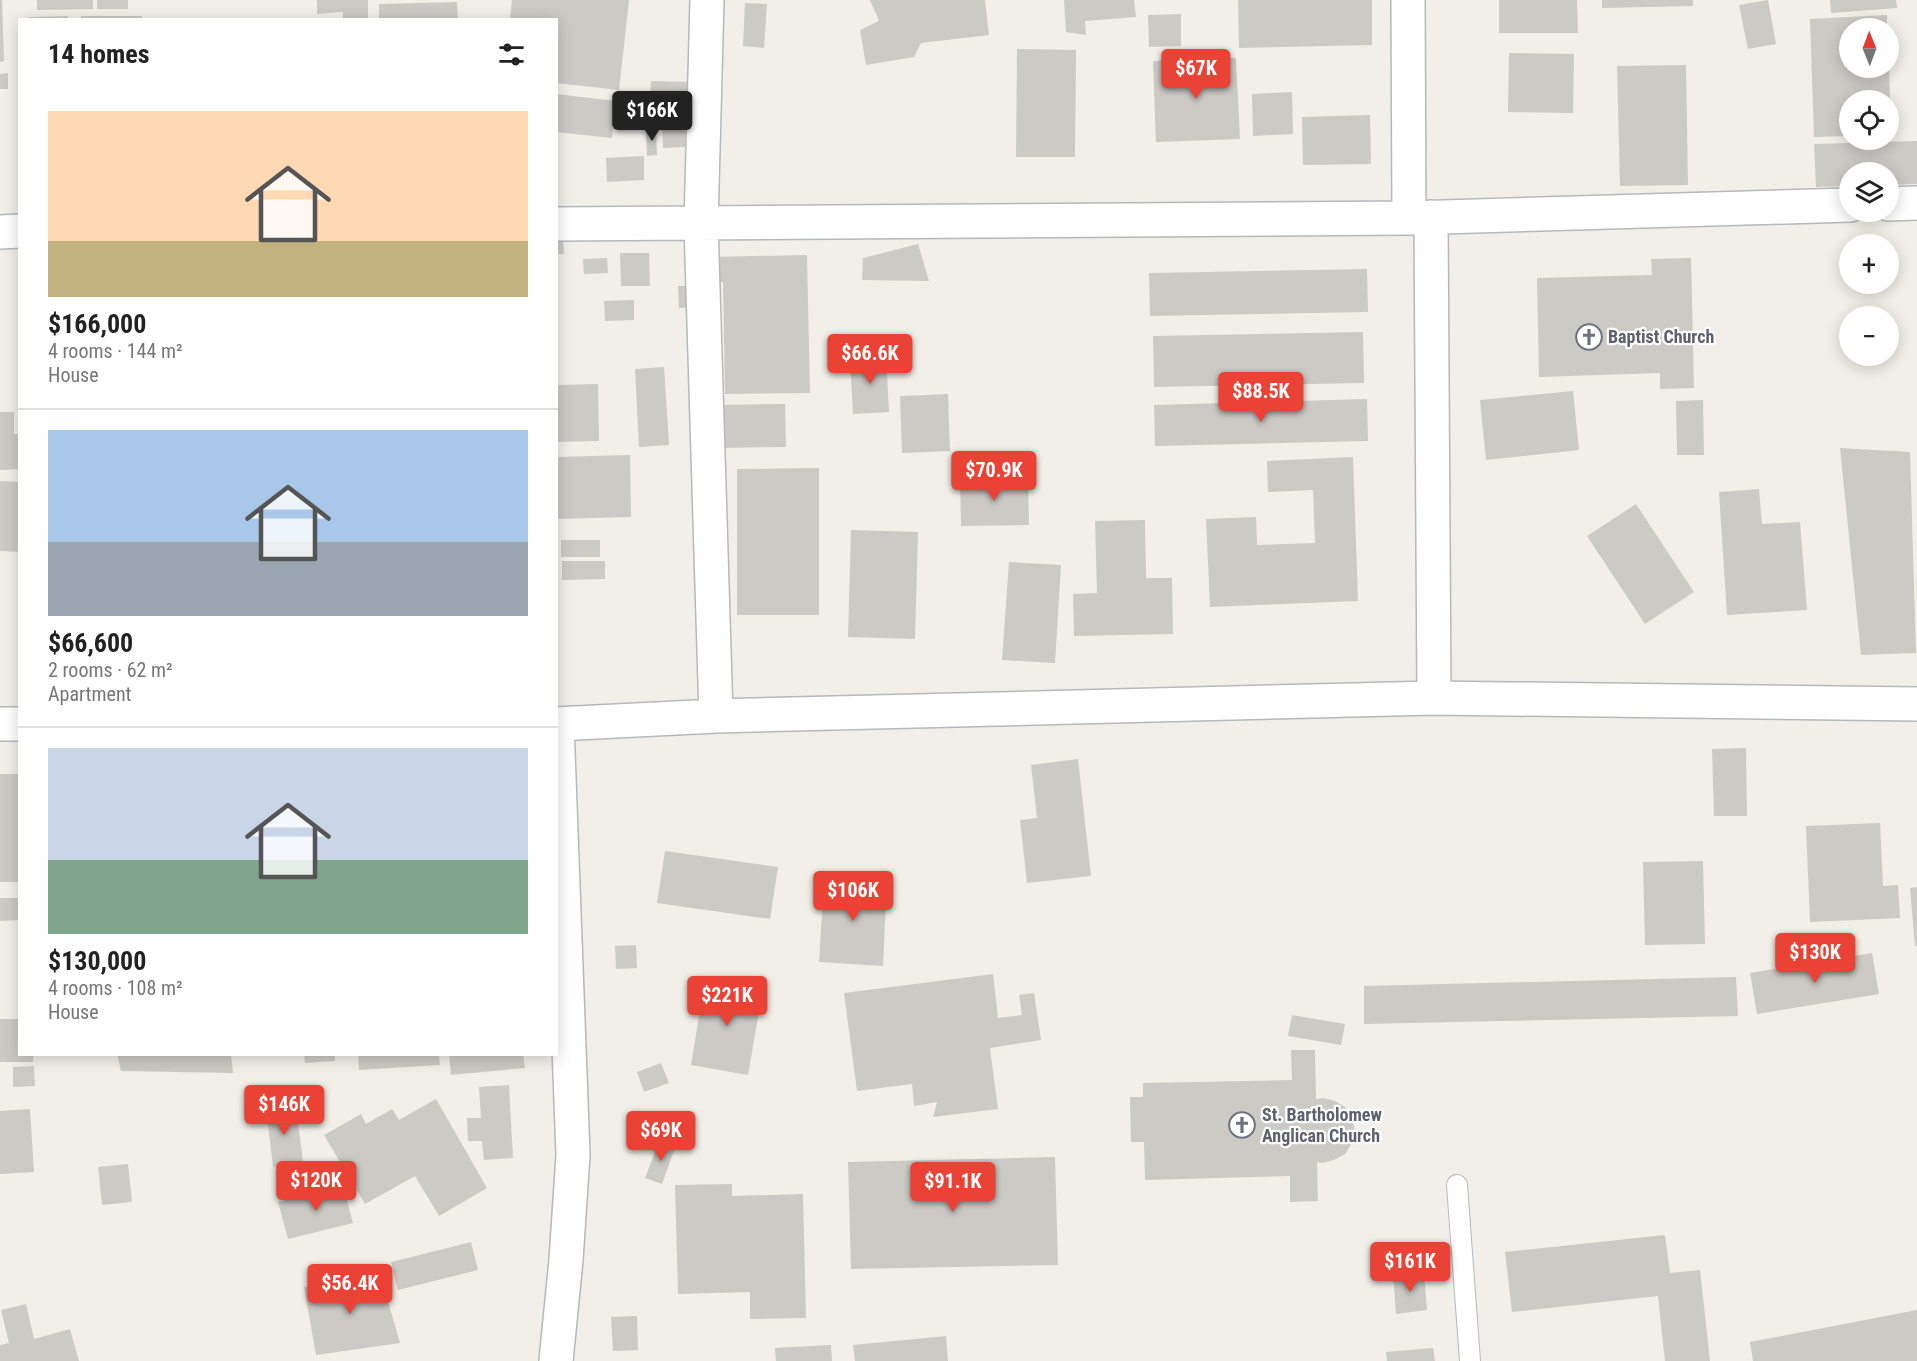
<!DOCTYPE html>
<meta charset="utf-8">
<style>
:root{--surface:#fff;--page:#f6f6f6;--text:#222;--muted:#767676;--line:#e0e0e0;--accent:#ea4335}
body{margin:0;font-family:"Roboto Condensed",sans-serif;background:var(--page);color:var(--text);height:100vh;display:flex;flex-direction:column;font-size:22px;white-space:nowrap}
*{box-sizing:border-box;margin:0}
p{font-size:20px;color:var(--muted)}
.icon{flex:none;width:33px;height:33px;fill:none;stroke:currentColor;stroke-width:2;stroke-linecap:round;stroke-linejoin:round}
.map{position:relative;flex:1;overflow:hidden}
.sheet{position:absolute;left:18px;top:18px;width:540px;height:1038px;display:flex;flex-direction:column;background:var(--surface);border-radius:0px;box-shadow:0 3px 15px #0003}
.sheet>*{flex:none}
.needle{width:39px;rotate:359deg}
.fabs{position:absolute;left:1839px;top:18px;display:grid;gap:12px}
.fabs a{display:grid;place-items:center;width:60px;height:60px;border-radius:50%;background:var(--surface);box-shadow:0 3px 15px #0003;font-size:30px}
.price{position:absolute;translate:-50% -51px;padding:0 14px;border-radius:6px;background:var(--accent);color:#fff;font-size:20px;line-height:39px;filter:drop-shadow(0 2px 3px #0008)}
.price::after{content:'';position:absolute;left:50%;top:36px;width:18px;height:14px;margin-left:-9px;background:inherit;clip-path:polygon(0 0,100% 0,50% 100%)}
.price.on{background:#222;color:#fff}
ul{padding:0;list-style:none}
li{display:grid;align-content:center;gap:12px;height:318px;padding:0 30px}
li+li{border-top:2px solid var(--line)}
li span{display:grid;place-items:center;height:186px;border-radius:0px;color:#555}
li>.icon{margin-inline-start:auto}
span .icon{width:108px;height:108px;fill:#fffc;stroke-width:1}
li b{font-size:26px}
h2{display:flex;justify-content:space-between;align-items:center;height:72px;padding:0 30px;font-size:26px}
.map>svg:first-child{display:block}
.building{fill:#cccac5}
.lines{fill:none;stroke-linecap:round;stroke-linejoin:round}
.service-casing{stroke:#b5b8bc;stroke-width:22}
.minor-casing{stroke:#b5b8bc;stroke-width:36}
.service{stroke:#fff;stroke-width:20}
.minor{stroke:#fff;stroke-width:33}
.labels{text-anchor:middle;stroke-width:4.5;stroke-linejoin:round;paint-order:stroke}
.worship-label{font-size:18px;font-weight:bold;fill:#5b616d;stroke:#fff;text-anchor:start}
</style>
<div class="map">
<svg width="1917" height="1361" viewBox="0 0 1917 1361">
<rect width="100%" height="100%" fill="#f1efe8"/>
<!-- building -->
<path class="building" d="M 0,0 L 2,0 L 4,61 L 0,62 Z
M 37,0 L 93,0 L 93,9 L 37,10 Z
M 97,0 L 128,0 L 128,9 L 97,9 Z
M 317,0 L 368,0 L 368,20 L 343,20 L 343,12 L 317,14 Z
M 512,0 L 629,0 L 619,90 L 556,83 L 556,20 L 510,20 Z
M 870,0 L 985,0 L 989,35 L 921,43 L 914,57 L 866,65 L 860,30 L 879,21 Z
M 1064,0 L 1134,0 L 1136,17 L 1085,21 L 1086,35 L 1066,32 Z
M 1238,0 L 1372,0 L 1372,45 L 1239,48 Z
M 1499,0 L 1577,0 L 1578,33 L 1499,33 Z
M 1602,0 L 1693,0 L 1693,6 L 1602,8 Z
M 1768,0 L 1776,44 L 1748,49 L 1739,5 Z
M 1830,0 L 1896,0 L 1897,8 L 1831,13 Z
M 457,2 L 458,20 L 379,20 L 379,4 Z
M 745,3 L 767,4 L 764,48 L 743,46 Z
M 1181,14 L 1181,46 L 1149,47 L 1148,15 Z
M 1887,15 L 1887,28 L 1850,28 L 1850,68 L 1889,68 L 1890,100 L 1850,100 L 1850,136 L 1814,137 L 1810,19 Z
M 68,16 L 68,20 L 29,20 L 29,17 Z
M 81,16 L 142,16 L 142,20 L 81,20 Z
M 1017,49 L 1076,50 L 1075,157 L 1016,157 Z
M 1509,53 L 1574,54 L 1573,113 L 1508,112 Z
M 1236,58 L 1240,139 L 1156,142 L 1153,61 Z
M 1686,65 L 1688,185 L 1620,186 L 1617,66 Z
M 8,73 L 8,89 L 0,89 L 0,74 Z
M 651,81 L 691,82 L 689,120 L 649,118 Z
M 1292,92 L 1293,134 L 1253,136 L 1252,94 Z
M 556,94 L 616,101 L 612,138 L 556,132 Z
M 1888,105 L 1890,105 L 1892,134 L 1888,135 Z
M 1370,115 L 1371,164 L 1303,165 L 1302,117 Z
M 662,126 L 685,126 L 685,147 L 663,148 Z
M 656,128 L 657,155 L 647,156 L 646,129 Z
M 1917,141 L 1917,184 L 1888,185 L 1888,172 L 1850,172 L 1850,186 L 1816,187 L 1814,144 Z
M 644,156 L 644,180 L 607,182 L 606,158 Z
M 556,237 L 563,237 L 564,254 L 556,254 Z
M 918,244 L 929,281 L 862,280 L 863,258 Z
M 620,253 L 649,253 L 650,286 L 621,286 Z
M 807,255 L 810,393 L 725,394 L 723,282 L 708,282 L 708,257 Z
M 607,258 L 608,273 L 584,274 L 583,259 Z
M 1691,258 L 1694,388 L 1660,389 L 1660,373 L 1539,377 L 1537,278 L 1652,275 L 1651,259 Z
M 1367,269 L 1368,312 L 1150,316 L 1149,273 Z
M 678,286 L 698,286 L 699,307 L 679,308 Z
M 634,300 L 634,320 L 605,321 L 604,301 Z
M 1363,332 L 1364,383 L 1154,387 L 1153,336 Z
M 886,356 L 889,412 L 853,414 L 850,359 Z
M 664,367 L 669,445 L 639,447 L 635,369 Z
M 598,384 L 599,441 L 556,442 L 556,385 Z
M 1573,391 L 1579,450 L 1486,460 L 1480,400 Z
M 948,394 L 950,451 L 902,453 L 900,396 Z
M 1367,399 L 1368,441 L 1155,446 L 1154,405 Z
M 1703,400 L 1704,455 L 1677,455 L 1676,401 Z
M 785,404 L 786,447 L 720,448 L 719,405 Z
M 0,412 L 14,412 L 14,434 L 20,434 L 20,469 L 0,470 Z
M 1840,448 L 1910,452 L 1916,653 L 1861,655 Z
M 630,455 L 631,517 L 556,519 L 556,457 Z
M 1353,457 L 1358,601 L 1210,607 L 1206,519 L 1256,517 L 1257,545 L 1315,543 L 1313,490 L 1268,492 L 1267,461 Z
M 819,468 L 819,615 L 737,615 L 737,469 Z
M 960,479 L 1028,479 L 1029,525 L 961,526 Z
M 0,481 L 20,482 L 20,552 L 0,551 Z
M 1759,489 L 1762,524 L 1800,522 L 1807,610 L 1727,615 L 1719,492 Z
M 1636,504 L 1694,592 L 1645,624 L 1587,536 Z
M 1145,520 L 1146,578 L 1172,578 L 1173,634 L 1074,636 L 1073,594 L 1097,593 L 1095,521 Z
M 851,530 L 918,532 L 915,639 L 848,637 Z
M 561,540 L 600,540 L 600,557 L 561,557 Z
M 562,561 L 605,561 L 605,579 L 562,580 Z
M 1009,562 L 1061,565 L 1055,663 L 1002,660 Z
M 1746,748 L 1747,816 L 1714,816 L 1712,749 Z
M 1078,759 L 1091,876 L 1027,883 L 1020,820 L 1037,818 L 1031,765 Z
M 0,774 L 20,774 L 20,882 L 0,882 Z
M 1880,823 L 1883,886 L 1898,885 L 1900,918 L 1810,922 L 1806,826 Z
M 665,851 L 778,867 L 770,919 L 657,903 Z
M 1703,861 L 1705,944 L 1645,945 L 1643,862 Z
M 824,877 L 887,881 L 883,966 L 819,962 Z
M 1917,887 L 1917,946 L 1915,946 L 1910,888 Z
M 0,898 L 20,898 L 20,920 L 0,921 Z
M 636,945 L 637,968 L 616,969 L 615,946 Z
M 1872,953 L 1879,994 L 1757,1014 L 1750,973 Z
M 993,974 L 998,1018 L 1022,1015 L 1019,995 L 1034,993 L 1041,1040 L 990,1048 L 998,1109 L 933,1117 L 937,1102 L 914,1106 L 912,1084 L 857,1091 L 844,993 Z
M 1736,977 L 1738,1016 L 1364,1024 L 1364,986 Z
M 705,980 L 763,989 L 748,1075 L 691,1065 Z
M 1292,1015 L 1345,1024 L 1341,1045 L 1288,1036 Z
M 0,1019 L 20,1019 L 20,1054 L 33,1054 L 33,1062 L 0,1062 Z
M 1291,1050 L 1315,1050 L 1316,1099 L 1323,1098 L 1335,1101 L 1345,1107 L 1352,1119 L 1355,1131 L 1352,1143 L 1345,1154 L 1334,1160 L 1322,1163 L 1317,1162 L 1318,1201 L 1290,1202 L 1290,1176 L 1145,1180 L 1144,1142 L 1131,1142 L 1130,1097 L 1143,1097 L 1143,1083 L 1292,1080 Z
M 117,1054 L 231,1054 L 233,1073 L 121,1071 Z
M 304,1054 L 335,1054 L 335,1061 L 305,1063 Z
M 358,1054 L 439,1054 L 440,1065 L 359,1070 Z
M 449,1054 L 523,1054 L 525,1068 L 451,1075 Z
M 661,1063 L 669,1083 L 644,1092 L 637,1072 Z
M 34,1066 L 35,1086 L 13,1087 L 13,1067 Z
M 509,1085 L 513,1158 L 484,1160 L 482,1141 L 468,1141 L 467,1118 L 481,1118 L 479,1087 Z
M 436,1099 L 487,1188 L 439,1216 L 415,1176 L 365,1204 L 324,1135 L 361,1114 L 366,1124 L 392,1109 L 399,1120 Z
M 296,1105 L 303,1163 L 273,1167 L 266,1108 Z
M 30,1109 L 34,1172 L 0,1174 L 0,1111 Z
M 660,1139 L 676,1145 L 662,1184 L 645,1178 Z
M 1055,1157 L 1058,1265 L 851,1269 L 848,1162 Z
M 128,1164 L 132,1202 L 102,1205 L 98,1167 Z
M 732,1184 L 732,1196 L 803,1194 L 806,1318 L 750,1319 L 750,1292 L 678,1294 L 675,1185 Z
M 343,1186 L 353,1223 L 288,1239 L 278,1202 Z
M 1665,1235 L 1670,1273 L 1700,1270 L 1710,1361 L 1665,1361 L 1658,1296 L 1512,1312 L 1505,1252 Z
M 471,1242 L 478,1270 L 398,1290 L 391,1262 Z
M 1424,1272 L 1427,1310 L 1396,1314 L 1393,1274 Z
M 380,1274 L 400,1343 L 316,1355 L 304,1287 Z
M 26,1304 L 34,1339 L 70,1329 L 79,1361 L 0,1361 L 0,1345 L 9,1343 L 1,1310 Z
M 1917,1310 L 1917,1361 L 1753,1361 L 1750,1342 Z
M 637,1316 L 638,1350 L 613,1351 L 611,1317 Z
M 946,1336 L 948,1361 L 855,1361 L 853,1345 Z
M 831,1345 L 832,1361 L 776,1361 L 775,1348 Z
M 1433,1348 L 1435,1361 L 1387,1361 L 1386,1352 Z"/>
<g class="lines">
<!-- service casing -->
<g class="service-casing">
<path id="service" d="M 1457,1185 L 1470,1361"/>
</g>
<!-- minor casing -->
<g class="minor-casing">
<path id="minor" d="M 707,0 L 701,224 L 716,716
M 1408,0 L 1409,218
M 1888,204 L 1917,203
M 1431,217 L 1434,698
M 556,224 L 1409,218 L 1850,205
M 0,232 L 20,231
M 0,724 L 20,724
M 556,724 L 716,716 L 1434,698 L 1917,704
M 556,1361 L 566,1260 L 573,1155 L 557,724"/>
</g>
<!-- service -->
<use href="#service" class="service"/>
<!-- minor -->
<use href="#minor" class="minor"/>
</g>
<!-- icons -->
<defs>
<g id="church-ring" transform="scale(1.35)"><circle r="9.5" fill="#fff" stroke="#6b7280" stroke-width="1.5"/><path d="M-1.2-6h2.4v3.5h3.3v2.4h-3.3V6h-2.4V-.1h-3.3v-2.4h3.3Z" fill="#6b7280"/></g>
</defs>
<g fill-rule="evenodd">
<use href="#church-ring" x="1589" y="337"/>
<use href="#church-ring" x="1242" y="1125"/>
</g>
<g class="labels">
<!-- worship labels -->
<g class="worship-label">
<text x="1608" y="343">Baptist Church</text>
<text x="1262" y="1121">St. Bartholomew<tspan x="1262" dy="21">Anglican Church</tspan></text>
</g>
</g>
</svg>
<div class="fabs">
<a><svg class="needle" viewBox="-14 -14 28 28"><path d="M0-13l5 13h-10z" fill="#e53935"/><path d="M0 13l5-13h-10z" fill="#767676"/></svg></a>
<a><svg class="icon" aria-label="locate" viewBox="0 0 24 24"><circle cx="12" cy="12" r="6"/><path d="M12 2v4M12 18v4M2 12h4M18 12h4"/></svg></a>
<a><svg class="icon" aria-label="layers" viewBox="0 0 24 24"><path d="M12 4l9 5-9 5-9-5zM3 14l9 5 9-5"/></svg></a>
<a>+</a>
<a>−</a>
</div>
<b class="price" style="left:1196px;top:100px">$67K</b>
<b class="price on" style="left:652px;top:142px">$166K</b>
<b class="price" style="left:870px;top:385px">$66.6K</b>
<b class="price" style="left:1261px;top:423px">$88.5K</b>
<b class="price" style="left:994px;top:502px">$70.9K</b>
<b class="price" style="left:853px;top:922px">$106K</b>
<b class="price" style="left:1815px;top:984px">$130K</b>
<b class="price" style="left:727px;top:1027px">$221K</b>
<b class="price" style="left:284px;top:1136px">$146K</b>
<b class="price" style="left:661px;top:1162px">$69K</b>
<b class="price" style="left:316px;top:1212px">$120K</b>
<b class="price" style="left:953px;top:1213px">$91.1K</b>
<b class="price" style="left:1410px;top:1293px">$161K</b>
<b class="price" style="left:350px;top:1315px">$56.4K</b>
<section class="sheet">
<h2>14 homes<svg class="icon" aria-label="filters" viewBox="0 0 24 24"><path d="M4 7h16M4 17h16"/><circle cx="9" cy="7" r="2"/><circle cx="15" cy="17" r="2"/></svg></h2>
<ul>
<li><span style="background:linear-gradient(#ffd9b3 70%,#c2b280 0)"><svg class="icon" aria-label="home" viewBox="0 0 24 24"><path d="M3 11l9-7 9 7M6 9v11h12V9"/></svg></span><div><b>$166,000</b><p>4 rooms · 144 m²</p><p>House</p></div></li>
<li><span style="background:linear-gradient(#a9c7e8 60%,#9aa5b1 0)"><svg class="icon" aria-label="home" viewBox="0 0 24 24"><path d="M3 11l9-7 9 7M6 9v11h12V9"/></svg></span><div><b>$66,600</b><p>2 rooms · 62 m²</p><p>Apartment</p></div></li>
<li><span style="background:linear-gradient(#c9d6e8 60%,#7fa58c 0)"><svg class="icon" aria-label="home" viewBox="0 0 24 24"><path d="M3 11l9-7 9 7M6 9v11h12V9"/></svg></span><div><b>$130,000</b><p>4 rooms · 108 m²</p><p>House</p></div></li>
</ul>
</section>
</div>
